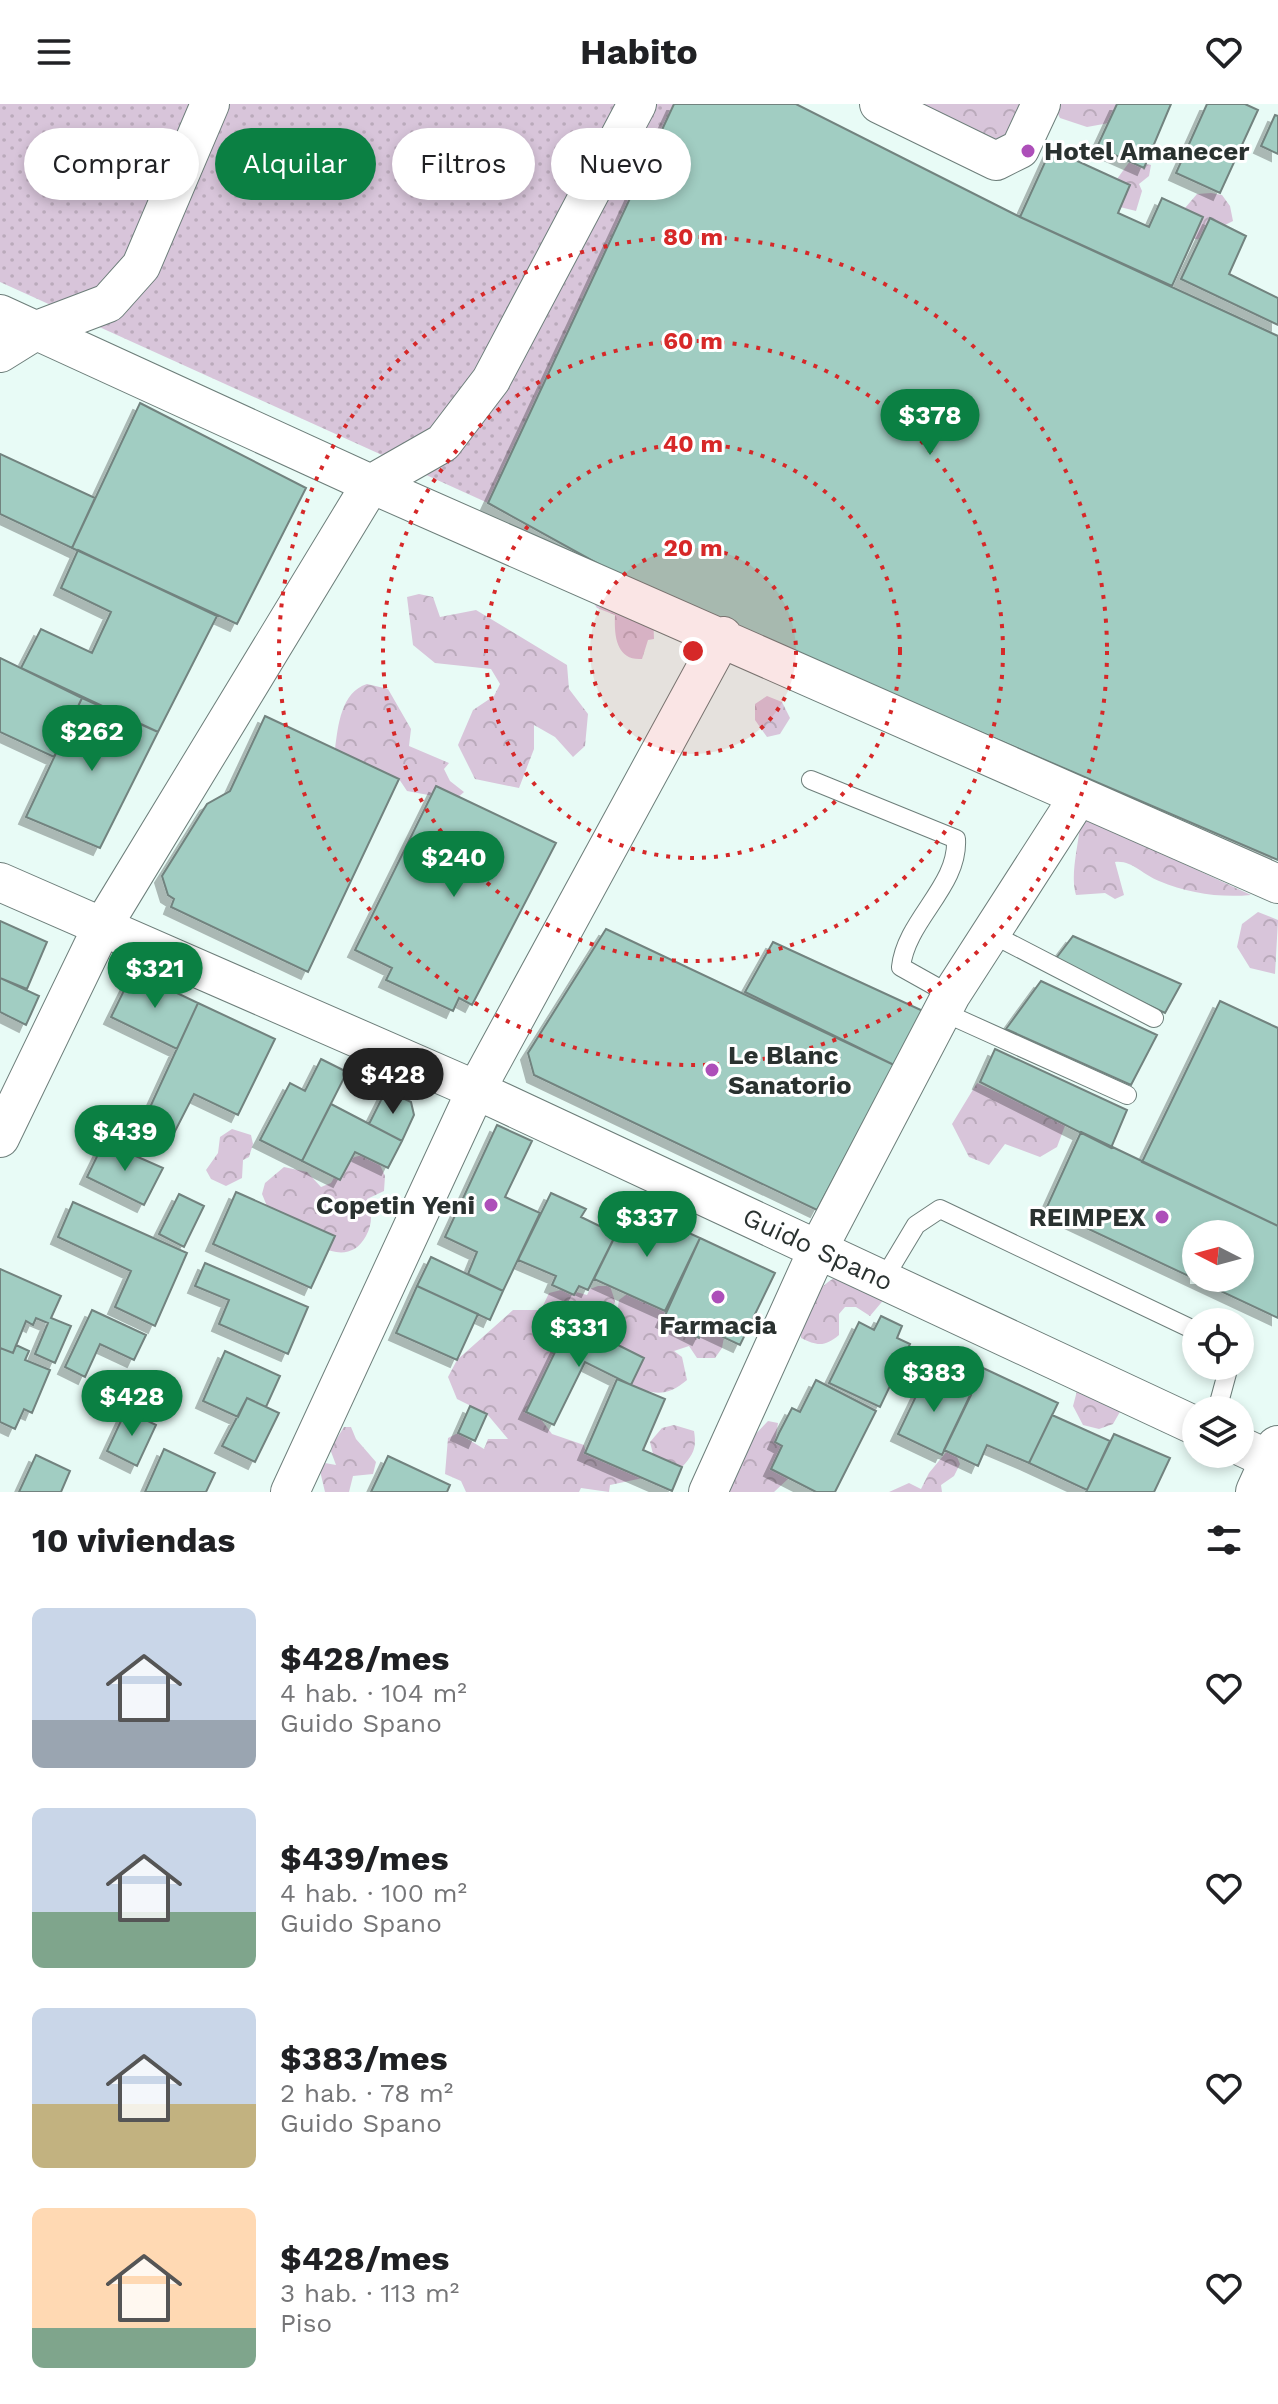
<!DOCTYPE html>
<html lang="es">
<meta charset="utf-8">
<style>
:root{--surface:#fff;--page:#f6f6f6;--text:#202124;--muted:#757577;--accent:#0b8043}
body{margin:0;font-family:"Work Sans",sans-serif;background:var(--page);color:var(--text);height:100vh;display:flex;flex-direction:column;font-size:30px;white-space:nowrap}
*{box-sizing:border-box;margin:0}
p{font-size:26px;color:var(--muted)}
.icon{flex:none;width:44px;height:44px;fill:none;stroke:currentColor;stroke-width:2;stroke-linecap:round;stroke-linejoin:round}
.map{position:relative;height:1388px;overflow:hidden}
.drawer{display:flex;flex-direction:column;background:var(--surface);flex:1}
.drawer>*{flex:none}
.guide{position:absolute;left:24px;top:24px;width:800px;height:72px;display:flex;gap:16px}
.needle{width:52px;rotate:276deg}
.tools{position:absolute;left:1182px;top:1116px;display:grid;gap:16px}
.tools a{display:grid;place-items:center;width:72px;height:72px;border-radius:50%;background:var(--surface);box-shadow:0 4px 12px #0003;font-size:40px}
.price{position:absolute;translate:-50% -68px;padding:0 18px;border-radius:28px;background:var(--accent);color:#fff;font-size:26px;line-height:52px;filter:drop-shadow(0 2px 4px #0008)}
.price::after{content:'';position:absolute;left:50%;top:48px;width:24px;height:18px;margin-left:-12px;background:inherit;clip-path:polygon(0 0,100% 0,50% 100%)}
.price.on{background:#222;color:#fff}
ul{padding:0;list-style:none}
li{display:flex;align-items:center;gap:24px;height:200px;padding:0 32px}
li span{display:grid;place-items:center;flex:none;width:224px;height:160px;border-radius:12px;color:#555}
li>.icon{margin-inline-start:auto}
span .icon{width:96px;height:96px;fill:#fffc;stroke-width:1}
li b{font-size:34px}
h2{display:flex;justify-content:space-between;align-items:center;height:96px;padding:0 32px;font-size:34px}
.pill{padding:0 28px;border-radius:36px;background:var(--surface);box-shadow:0 4px 12px #0003;font-size:28px;line-height:72px}
.pill.on{background:var(--accent);color:#fff}
header{display:flex;justify-content:space-between;align-items:center;height:104px;padding:0 32px;background:var(--surface);font-size:36px;font-weight:700}
.map>svg:first-child{display:block}
.forest{fill:url(#forest-crowns)}
.park{fill:url(#park-dots)}
.building{fill:#a1cdc2;stroke:#72837f;stroke-width:2;fill-rule:evenodd;filter:url(#shadow)}
.lines{fill:none;stroke-linecap:round;stroke-linejoin:round}
.lane-casing{stroke:#6d7e7a;stroke-width:20}
.street-casing{stroke:#6d7e7a;stroke-width:40}
.secondary-casing{stroke:#6d7e7a;stroke-width:46}
.lane{stroke:#fff;stroke-width:18}
.street{stroke:#fff;stroke-width:38}
.secondary{stroke:#fff;stroke-width:44}
.ring{fill:none;stroke:#d62828;stroke-width:4;stroke-dasharray:4 8}
.poi-dot{fill:#ad4fb9;stroke:#fff;stroke-width:3}
.labels{text-anchor:middle;stroke-width:6;stroke-linejoin:round;paint-order:stroke}
.poi-label{font-size:26px;font-weight:bold;fill:#2a3230;stroke:#fff;text-anchor:start}
.street-label{font-size:26px;fill:#2a3230;stroke:#fff}
.centre{fill:#d62828;stroke:#fff;stroke-width:4}
.ring-label{font-size:24px;text-anchor:middle;font-weight:bold;fill:#d62828;stroke:#fff;stroke-width:6;stroke-linejoin:round;paint-order:stroke}
</style>
<header><svg class="icon" aria-label="menu" viewBox="0 0 24 24"><path d="M4 6h16M4 12h16M4 18h16"/></svg>Habito<svg class="icon" aria-label="heart" viewBox="0 0 24 24"><path d="M12 20l-8-8c-3-5 5-10 8-4 3-6 11-1 8 4z"/></svg></header>
<div class="map">
<svg width="1278" height="1388" viewBox="0 0 1278 1388">
<defs>
<pattern id="forest-crowns" width="20" height="18" patternUnits="userSpaceOnUse" patternTransform="scale(2)"><rect width="20" height="18" fill="#d8c5da"/><path d="M2 6a3 3 0 1 1 6 0M12 15a3 3 0 1 1 6 0" fill="none" stroke="#baaabb"/></pattern>
<pattern id="park-dots" width="8" height="8" patternUnits="userSpaceOnUse" patternTransform="scale(2)"><rect width="8" height="8" fill="#d8c5da"/><path d="M2 2h.1M6 6h.1" fill="none" stroke="#baaabb" stroke-width="1.8" stroke-linecap="round"/></pattern>
<filter id="shadow"><feDropShadow dx="-7" dy="7" stdDeviation="0" flood-color="#0004"/></filter>
</defs>
<rect width="100%" height="100%" fill="#e8fbf6"/>
<!-- forest -->
<path class="forest" d="M 917,0 L 1019,0 L 1022,3 L 1005,47 Z
M 1053,0 L 1117,0 L 1109,19 L 1087,23 L 1060,14 Z
M 1130,57 L 1151,61 L 1149,72 L 1139,80 L 1142,87 L 1136,107 L 1120,103 L 1130,82 L 1117,75 Z
M 1211,89 L 1222,91 L 1230,102 L 1233,117 L 1225,121 L 1210,115 L 1200,136 L 1193,134 L 1203,113 L 1185,104 L 1197,90 Z
M 419,490 L 433,493 L 440,513 L 476,506 L 567,561 L 569,585 L 588,610 L 585,642 L 573,653 L 555,633 L 534,621 L 534,645 L 519,684 L 475,675 L 458,641 L 473,606 L 494,592 L 500,580 L 491,565 L 435,559 L 413,541 L 407,493 Z
M 588,490 L 653,507 L 654,535 L 648,536 L 642,555 C 616,557 614,531 615,511 L 597,504 Z
M 367,580 L 388,585 L 411,625 L 409,642 L 449,659 L 444,665 L 450,677 L 464,688 L 455,696 L 407,687 L 399,675 L 335,645 C 338,622 341,588 367,580 Z
M 767,592 L 782,598 L 790,614 L 780,630 L 767,633 L 755,616 L 755,600 Z
M 1055,700 L 1251,791 C 1219,794 1188,789 1159,777 C 1143,771 1132,756 1115,758 L 1124,791 L 1115,795 L 1105,789 L 1076,791 C 1070,772 1078,743 1080,722 Z
M 1258,808 L 1278,816 L 1275,870 L 1250,864 L 1237,843 L 1242,820 Z
M 977,979 L 1066,1019 L 1057,1043 L 1040,1053 L 1005,1040 L 989,1061 L 969,1053 L 952,1020 Z
M 232,1025 L 251,1031 L 253,1040 L 249,1053 L 243,1056 L 242,1074 L 226,1082 L 211,1075 L 206,1066 L 218,1049 L 220,1033 Z
M 366,1050 L 377,1054 L 385,1072 L 384,1087 L 367,1095 C 372,1108 373,1119 366,1132 C 343,1174 292,1124 269,1107 L 262,1090 L 265,1079 L 284,1063 L 307,1068 L 321,1083 L 331,1079 L 344,1056 Z
M 840,1171 L 886,1193 L 870,1212 L 856,1203 L 845,1203 L 839,1210 L 839,1231 C 825,1243 817,1242 801,1234 C 801,1207 816,1182 840,1171 Z
M 598,1182 L 610,1182 L 615,1197 L 609,1223 L 600,1228 L 570,1217 L 540,1314 L 552,1330 L 584,1341 L 586,1349 L 643,1374 L 610,1381 L 609,1388 L 581,1384 L 579,1388 L 466,1388 L 461,1377 L 445,1370 L 448,1334 L 458,1329 L 484,1345 L 488,1335 L 508,1335 L 487,1310 L 457,1295 L 448,1273 L 457,1256 L 513,1206 L 541,1206 L 549,1189 L 565,1185 L 587,1191 L 590,1185 Z
M 627,1190 L 665,1207 L 663,1217 L 699,1234 L 704,1224 L 724,1233 L 722,1244 L 715,1254 L 697,1254 L 689,1242 L 674,1247 L 682,1253 L 687,1276 C 667,1293 654,1291 631,1281 L 644,1254 L 606,1235 L 621,1223 L 616,1217 L 619,1196 Z
M 918,1247 C 934,1248 944,1254 950,1270 L 946,1286 L 916,1297 L 907,1290 L 901,1271 L 909,1253 Z
M 1077,1287 L 1121,1306 L 1113,1320 L 1099,1325 L 1083,1321 L 1073,1302 Z
M 768,1317 L 778,1319 L 775,1338 L 782,1342 L 772,1365 L 789,1374 L 774,1388 L 726,1388 L 748,1338 Z
M 674,1321 L 694,1327 C 697,1344 693,1351 682,1363 L 653,1350 L 650,1338 L 662,1324 Z
M 344,1323 L 351,1323 L 356,1335 L 376,1358 L 373,1370 L 353,1372 L 349,1388 L 325,1388 L 320,1367 L 325,1359 L 336,1361 L 330,1345 Z
M 952,1341 L 960,1360 L 954,1372 L 941,1381 L 942,1388 L 889,1388 L 909,1379 L 921,1385 L 929,1369 Z"/>
<!-- park -->
<path class="park" d="M 0,0 L 674,0 L 488,399 L 0,178 Z"/>
<!-- building -->
<path class="building" d="M 674,0 L 796,0 L 1020,113 L 1278,232 L 1278,756 L 719,516 L 613,468 L 488,399 Z
M 1117,0 L 1171,0 L 1144,64 L 1097,43 Z
M 1207,0 L 1245,0 L 1258,6 L 1220,89 L 1176,69 Z
M 1275,11 L 1278,12 L 1278,50 L 1261,42 Z
M 1051,45 L 1130,81 L 1118,109 L 1149,123 L 1162,94 L 1203,113 L 1172,182 L 1020,113 Z
M 1210,114 L 1246,132 L 1229,170 L 1278,194 L 1278,221 L 1181,175 Z
M 140,299 L 306,384 L 237,520 L 72,444 Z
M 0,350 L 95,394 L 72,444 L 0,410 Z
M 78,446 L 217,512 L 158,628 L 21,564 L 41,525 L 92,549 L 111,508 L 61,484 Z
M 0,554 L 82,594 L 54,653 L 0,628 Z
M 82,594 L 158,628 L 100,744 L 26,713 Z
M 265,612 L 399,675 L 308,868 L 171,803 L 174,795 L 168,791 L 162,772 L 207,700 L 230,687 Z
M 436,682 L 556,739 L 472,901 L 459,894 L 453,907 L 386,876 L 392,864 L 355,846 Z
M 0,817 L 47,838 L 27,885 L 0,874 Z
M 606,825 L 894,961 L 817,1106 L 534,971 L 528,949 Z
M 1073,832 L 1181,880 L 1165,909 L 1054,857 Z
M 773,838 L 923,907 L 894,961 L 745,888 Z
M 133,868 L 198,899 L 177,945 L 111,913 Z
M 0,874 L 39,892 L 26,921 L 0,908 Z
M 1041,877 L 1157,931 L 1131,981 L 1006,925 Z
M 1220,897 L 1278,924 L 1278,1122 L 1142,1058 Z
M 198,899 L 275,935 L 238,1011 L 194,990 L 169,1039 L 140,1025 Z
M 995,945 L 1127,1006 L 1111,1044 L 980,978 Z
M 321,955 L 347,968 L 302,1057 L 260,1036 L 290,979 L 305,987 Z
M 386,986 L 411,998 L 414,1011 L 402,1037 L 369,1020 Z
M 331,1000 L 402,1037 L 388,1064 L 355,1048 L 340,1076 L 302,1057 Z
M 497,1021 L 532,1037 L 505,1093 L 540,1109 L 503,1187 L 468,1170 L 477,1148 L 445,1133 Z
M 1081,1028 L 1278,1122 L 1278,1214 L 1046,1105 ZM 1196,1130 L 1240,1130 L 1240,1174 L 1196,1174 Z
M 104,1038 L 163,1064 L 144,1101 L 87,1073 Z
M 236,1088 L 335,1132 L 311,1184 L 213,1140 Z
M 551,1089 L 586,1105 L 581,1113 L 616,1130 L 588,1186 L 579,1182 L 574,1191 L 552,1181 L 556,1172 L 518,1156 Z
M 179,1090 L 204,1102 L 184,1143 L 159,1130 Z
M 73,1098 L 187,1149 L 155,1222 L 115,1203 L 131,1167 L 58,1133 Z
M 630,1102 L 700,1134 L 665,1207 L 594,1175 Z
M 700,1134 L 775,1169 L 740,1241 L 704,1224 L 699,1234 L 663,1216 Z
M 431,1153 L 503,1187 L 490,1216 L 417,1182 Z
M 205,1159 L 308,1203 L 288,1250 L 219,1220 L 229,1196 L 195,1182 Z
M 0,1165 L 61,1192 L 51,1214 L 71,1222 L 55,1259 L 35,1250 L 48,1219 L 36,1214 L 33,1221 L 26,1217 L 13,1249 L 0,1244 Z
M 417,1182 L 478,1210 L 457,1256 L 396,1229 Z
M 92,1206 L 146,1231 L 134,1256 L 100,1240 L 85,1273 L 65,1263 Z
M 881,1212 L 902,1222 L 897,1234 L 910,1240 L 880,1303 L 829,1279 L 859,1218 L 874,1226 Z
M 570,1217 L 644,1254 L 631,1281 L 585,1258 L 554,1321 L 526,1308 Z
M 16,1241 L 29,1247 L 25,1256 L 50,1266 L 32,1309 L 24,1305 L 15,1325 L 0,1318 L 0,1244 L 13,1249 Z
M 225,1247 L 280,1272 L 266,1303 L 247,1294 L 238,1313 L 203,1297 Z
M 983,1264 L 1058,1299 L 1029,1359 L 987,1341 L 978,1362 L 944,1346 Z
M 927,1269 L 971,1291 L 942,1351 L 898,1330 Z
M 617,1275 L 665,1295 L 643,1346 L 682,1363 L 672,1387 L 585,1349 Z
M 816,1276 L 876,1307 L 835,1388 L 816,1388 L 771,1365 L 782,1342 L 775,1338 L 779,1329 L 792,1304 L 800,1308 Z
M 247,1294 L 279,1309 L 255,1358 L 222,1342 Z
M 470,1302 L 487,1310 L 475,1337 L 458,1329 Z
M 126,1306 L 156,1321 L 137,1362 L 107,1347 Z
M 1052,1311 L 1110,1337 L 1087,1386 L 1029,1359 Z
M 1114,1330 L 1170,1354 L 1154,1388 L 1086,1388 Z
M 164,1345 L 215,1369 L 206,1388 L 145,1388 Z
M 36,1351 L 70,1367 L 61,1388 L 19,1388 Z
M 388,1352 L 450,1381 L 447,1388 L 371,1388 Z"/>
<g class="lines">
<!-- lane casing -->
<g class="lane-casing">
<path id="lane" d="M 811,676 L 956,735 C 959,782 906,816 901,863 L 951,891
M 990,829 L 1154,914
M 943,908 L 1127,991
M 883,1176 L 916,1121 L 940,1105 L 1196,1227
M 1217,1306 L 1229,1262"/>
</g>
<!-- street casing -->
<g class="street-casing">
<path id="street" d="M 879,0 L 996,57 L 1020,45 L 1041,0
M 0,210 L 371,380 L 1278,780
M 0,249 L 37,226 L 108,199 L 141,162 L 210,0
M 0,778 L 476,986 L 1196,1322
M 0,1034 L 102,823 L 371,380 L 443,339 L 491,276 L 637,0
M 1240,1342 L 1272,1357
M 290,1388 L 476,986 L 723,532
M 708,1388 L 818,1145 L 951,891 L 1079,692"/>
</g>
<!-- secondary casing -->
<g class="secondary-casing">
<path id="secondary" d="M 1258,1388 L 1278,1344"/>
</g>
<!-- lane -->
<use href="#lane" class="lane"/>
<!-- street -->
<use href="#street" class="street"/>
<!-- secondary -->
<use href="#secondary" class="secondary"/>
</g>
<!-- distance rings -->
<circle cx="693" cy="547" r="103" fill="#d62828" fill-opacity=".12"/>
<g class="ring">
<circle cx="693" cy="547" r="103"/>
<circle cx="693" cy="547" r="207"/>
<circle cx="693" cy="547" r="310"/>
<circle cx="693" cy="547" r="414"/>
</g>
<!-- markers -->
<g class="poi-dot">
<circle cx="1028" cy="47" r="8"/>
<circle cx="712" cy="966" r="8"/>
<circle cx="491" cy="1101" r="8"/>
<circle cx="1162" cy="1113" r="8"/>
<circle cx="718" cy="1193" r="8"/>
</g>
<g class="labels">
<!-- poi labels -->
<g class="poi-label">
<text x="1044" y="56">Hotel Amanecer</text>
<text x="728" y="960">Le Blanc<tspan x="728" dy="30">Sanatorio</tspan></text>
<text x="475" y="1110" text-anchor="end">Copetin Yeni</text>
<text x="1146" y="1122" text-anchor="end">REIMPEX</text>
<text x="718" y="1230" text-anchor="middle">Farmacia</text>
</g>
<!-- street labels -->
<g class="street-label">
<text transform="translate(818 1145) rotate(25)" y="9">Guido Spano</text>
</g>
</g>
<circle cx="693" cy="547" r="12" class="centre"/>
<g class="ring-label">
<text x="693" y="141">80 m</text>
<text x="693" y="245">60 m</text>
<text x="693" y="348">40 m</text>
<text x="693" y="452">20 m</text>
</g>
</svg>
<div class="tools">
<a><svg class="needle" viewBox="-14 -14 28 28"><path d="M0-13l5 13h-10z" fill="#e53935"/><path d="M0 13l5-13h-10z" fill="#757577"/></svg></a>
<a><svg class="icon" aria-label="locate" viewBox="0 0 24 24"><circle cx="12" cy="12" r="6"/><path d="M12 2v4M12 18v4M2 12h4M18 12h4"/></svg></a>
<a><svg class="icon" aria-label="layers" viewBox="0 0 24 24"><path d="M12 4l9 5-9 5-9-5zM3 14l9 5 9-5"/></svg></a>
</div>
<b class="price" style="left:930px;top:353px">$378</b>
<b class="price" style="left:92px;top:669px">$262</b>
<b class="price" style="left:454px;top:795px">$240</b>
<b class="price" style="left:155px;top:906px">$321</b>
<b class="price on" style="left:393px;top:1012px">$428</b>
<b class="price" style="left:125px;top:1069px">$439</b>
<b class="price" style="left:647px;top:1155px">$337</b>
<b class="price" style="left:579px;top:1265px">$331</b>
<b class="price" style="left:934px;top:1310px">$383</b>
<b class="price" style="left:132px;top:1334px">$428</b>
<div class="guide">
<a class="pill">Comprar</a>
<a class="pill on">Alquilar</a>
<a class="pill">Filtros</a>
<a class="pill">Nuevo</a>
</div>
</div>
<section class="drawer">
<h2>10 viviendas<svg class="icon" aria-label="filters" viewBox="0 0 24 24"><path d="M4 7h16M4 17h16"/><circle cx="9" cy="7" r="2"/><circle cx="15" cy="17" r="2"/></svg></h2>
<ul>
<li><span style="background:linear-gradient(#c9d6e8 70%,#9aa5b1 0)"><svg class="icon" aria-label="home" viewBox="0 0 24 24"><path d="M3 11l9-7 9 7M6 9v11h12V9"/></svg></span><div><b>$428/mes</b><p>4 hab. · 104 m²</p><p>Guido Spano</p></div><svg class="icon" aria-label="heart" viewBox="0 0 24 24"><path d="M12 20l-8-8c-3-5 5-10 8-4 3-6 11-1 8 4z"/></svg></li>
<li><span style="background:linear-gradient(#c9d6e8 65%,#7fa58c 0)"><svg class="icon" aria-label="home" viewBox="0 0 24 24"><path d="M3 11l9-7 9 7M6 9v11h12V9"/></svg></span><div><b>$439/mes</b><p>4 hab. · 100 m²</p><p>Guido Spano</p></div><svg class="icon" aria-label="heart" viewBox="0 0 24 24"><path d="M12 20l-8-8c-3-5 5-10 8-4 3-6 11-1 8 4z"/></svg></li>
<li><span style="background:linear-gradient(#c9d6e8 60%,#c2b280 0)"><svg class="icon" aria-label="home" viewBox="0 0 24 24"><path d="M3 11l9-7 9 7M6 9v11h12V9"/></svg></span><div><b>$383/mes</b><p>2 hab. · 78 m²</p><p>Guido Spano</p></div><svg class="icon" aria-label="heart" viewBox="0 0 24 24"><path d="M12 20l-8-8c-3-5 5-10 8-4 3-6 11-1 8 4z"/></svg></li>
<li><span style="background:linear-gradient(#ffd9b3 75%,#7fa58c 0)"><svg class="icon" aria-label="home" viewBox="0 0 24 24"><path d="M3 11l9-7 9 7M6 9v11h12V9"/></svg></span><div><b>$428/mes</b><p>3 hab. · 113 m²</p><p>Piso</p></div><svg class="icon" aria-label="heart" viewBox="0 0 24 24"><path d="M12 20l-8-8c-3-5 5-10 8-4 3-6 11-1 8 4z"/></svg></li>
</ul>
</section>
